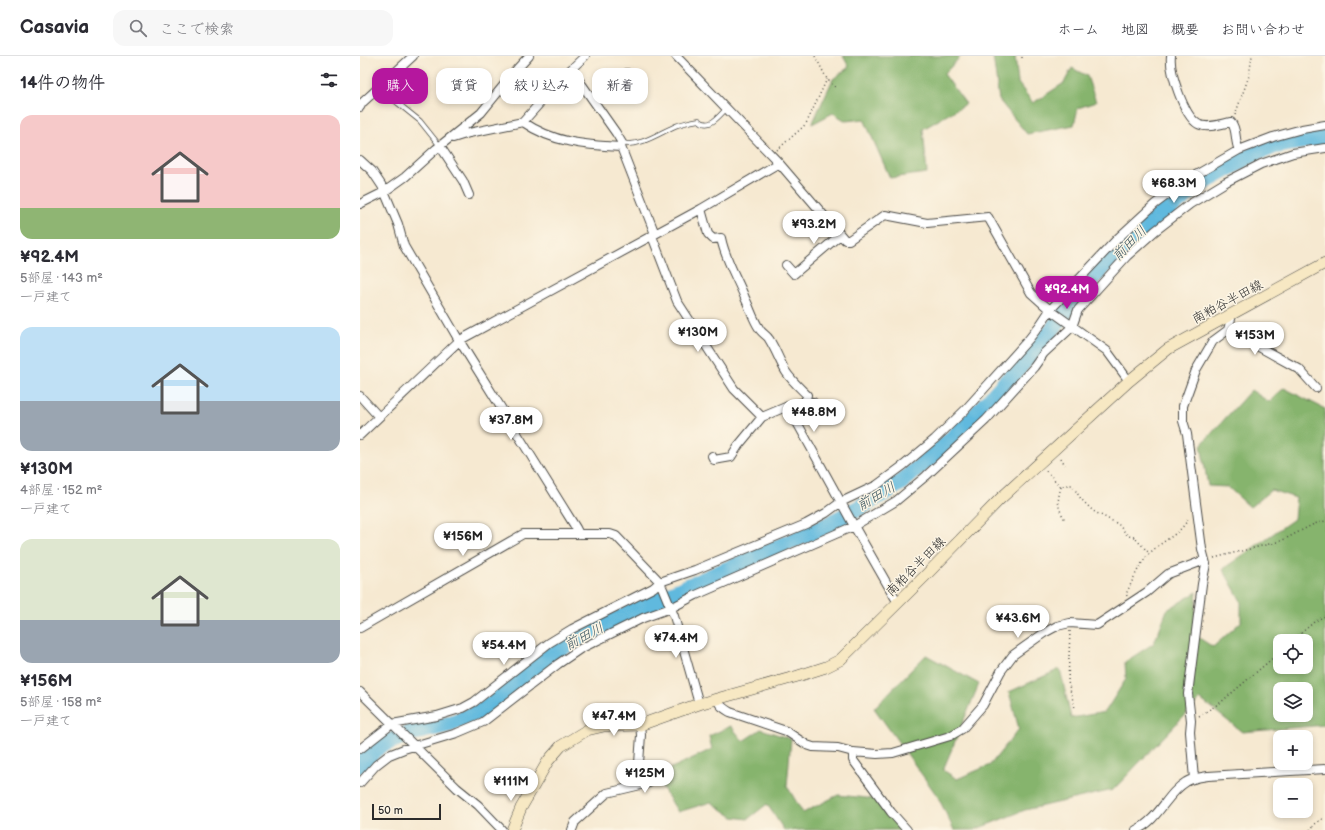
<!DOCTYPE html>
<html lang="ja">
<meta charset="utf-8">
<style>
:root{--surface:#fff;--page:#f7f7f7;--text:#2b2b33;--muted:#7c7c81;--line:#e1e1e2;--accent:#b5179e}
body{margin:0;font-family:"Balsamiq Sans","Klee One",sans-serif;background:var(--page);color:var(--text);height:100vh;display:flex;flex-direction:column;font-size:15px;white-space:nowrap}
*{box-sizing:border-box;margin:0}
p{font-size:13px;color:var(--muted)}
.icon{flex:none;width:22px;height:22px;fill:none;stroke:currentColor;stroke-width:2;stroke-linecap:round;stroke-linejoin:round}
.map{position:relative;flex:1;overflow:hidden}
.drawer{display:flex;flex-direction:column;background:var(--surface);width:360px}
.drawer>*{flex:none}
.hud{position:absolute;left:12px;top:12px;width:380px;height:36px;display:flex;gap:8px}
.tools{position:absolute;left:913px;top:578px;display:grid;gap:8px}
.tools a{display:grid;place-items:center;width:40px;height:40px;border-radius:8px;background:var(--surface);box-shadow:0 2px 6px #0003;font-size:20px}
.scale{position:absolute;left:12px;bottom:10px;width:69px;box-sizing:border-box;padding-left:4px;border:2px solid #2b2b2b;border-top:0;font-size:11px;line-height:14px;white-space:nowrap;color:#2b2b2b;-webkit-text-stroke:3px #fcf5e5;paint-order:stroke}
.price{position:absolute;translate:-50% -34px;padding:0 9px;border-radius:14px;background:#fff;color:#222;font-size:13px;line-height:26px;filter:drop-shadow(0 1px 2px #0008)}
.price::after{content:'';position:absolute;left:50%;top:24px;width:12px;height:9px;margin-left:-6px;background:inherit;clip-path:polygon(0 0,100% 0,50% 100%)}
.price.on{background:var(--accent);color:#fff}
ul{padding:0;list-style:none}
li{display:grid;align-content:center;gap:8px;height:212px;padding:0 20px}
li span{display:grid;place-items:center;height:124px;border-radius:12px;color:#555}
li>.icon{margin-inline-start:auto}
span .icon{width:72px;height:72px;fill:#fffc;stroke-width:1}
li b{font-size:17px}
h2{display:flex;justify-content:space-between;align-items:center;height:48px;padding:0 20px;font-size:17px}
.chip{padding:0 14px;border-radius:12px;background:var(--surface);box-shadow:0 2px 6px #0003;font-size:14px;line-height:36px}
.chip.on{background:var(--accent);color:#fff}
header{display:flex;align-items:center;gap:24px;box-sizing:border-box;height:56px;padding:0 20px;background:var(--surface);border-bottom:1px solid var(--line)}
header strong{font-size:19px}
nav{display:flex;gap:22px;margin-inline-start:auto;font-size:14px}
.search{width:280px;height:36px;background:var(--page);display:flex;align-items:center;gap:10px;box-sizing:border-box;padding:0 14px;border-radius:12px;color:var(--muted);font-size:15px}
main{display:flex;flex:1;min-height:0}
.map>svg:first-child{display:block}
.forest{fill:#86b46d;stroke:#58704c;fill-rule:evenodd}
.lines{fill:none;stroke-linecap:round;stroke-linejoin:round}
.river{stroke:#61b9de;stroke-width:17}
.lane-casing{stroke:#494844;stroke-width:5.5}
.street-casing{stroke:#494844;stroke-width:10}
.secondary-casing{stroke:#494844;stroke-width:12}
.path{stroke:#494844;stroke-width:1.5;stroke-dasharray:1 3;stroke-linecap:butt}
.lane{stroke:#fff;stroke-width:4}
.street{stroke:#fff;stroke-width:8}
.secondary{stroke:#f7e8c3;stroke-width:11}
.labels{text-anchor:middle;stroke-width:3;stroke-linejoin:round;paint-order:stroke}
.street-label{font-size:13px;fill:#2b2b2b;stroke:#fcf5e5}
.water-label{font-size:14px;font-style:italic;fill:#3b5661;stroke:#fcf5e5}
</style>
<header>
<strong>Casavia</strong>
<div class="search"><svg class="icon" aria-label="search" viewBox="0 0 24 24"><circle cx="10" cy="10" r="6"/><path d="M15 15l6 6"/></svg>ここで検索</div>
<nav><a>ホーム</a><a>地図</a><a>概要</a><a>お問い合わせ</a></nav>
</header>
<main>
<section class="drawer">
<h2>14件の物件<svg class="icon" aria-label="filters" viewBox="0 0 24 24"><path d="M4 7h16M4 17h16"/><circle cx="9" cy="7" r="2"/><circle cx="15" cy="17" r="2"/></svg></h2>
<ul>
<li><span style="background:linear-gradient(#f6c9c9 75%,#8fb573 0)"><svg class="icon" aria-label="home" viewBox="0 0 24 24"><path d="M3 11l9-7 9 7M6 9v11h12V9"/></svg></span><div><b>¥92.4M</b><p>5部屋 · 143 m²</p><p>一戸建て</p></div></li>
<li><span style="background:linear-gradient(#bfe0f5 60%,#9aa5b1 0)"><svg class="icon" aria-label="home" viewBox="0 0 24 24"><path d="M3 11l9-7 9 7M6 9v11h12V9"/></svg></span><div><b>¥130M</b><p>4部屋 · 152 m²</p><p>一戸建て</p></div></li>
<li><span style="background:linear-gradient(#dfe7d0 65%,#9aa5b1 0)"><svg class="icon" aria-label="home" viewBox="0 0 24 24"><path d="M3 11l9-7 9 7M6 9v11h12V9"/></svg></span><div><b>¥156M</b><p>5部屋 · 158 m²</p><p>一戸建て</p></div></li>
</ul>
</section>
<div class="map">
<svg width="965" height="774" viewBox="0 0 965 774">
<rect width="100%" height="100%" fill="#fcf5e5"/>
<filter id="ink" filterUnits="userSpaceOnUse"><feTurbulence type="fractalNoise" baseFrequency=".025" numOctaves="2"/><feDisplacementMap in="SourceGraphic" scale="8" xChannelSelector="R" yChannelSelector="G"/><feConvolveMatrix kernelMatrix="1 2 1 2 8 2 1 2 1" color-interpolation-filters="sRGB"/></filter>
<filter id="wash" filterUnits="userSpaceOnUse"><feTurbulence type="fractalNoise" baseFrequency=".012" numOctaves="4" result="noise"/><feDisplacementMap in="SourceGraphic" scale="16" xChannelSelector="R" yChannelSelector="G"/><feGaussianBlur stdDeviation="0.9" result="paint"/><feColorMatrix in="noise" values="0 0 0 0 0 0 0 0 0 0 0 0 0 0 0 0 0 1.4 0 .05"/><feComposite in="paint" operator="in"/></filter>
<g filter="url(#wash)">
<rect width="100%" height="100%" fill="#f6e9d1"/>
<!-- forest -->
<path class="forest" d="M 483,0 L 601,0 L 584,18 L 606,48 L 563,73 L 567,117 L 530,122 L 504,63 L 486,65 L 473,57 L 452,68 L 473,23 L 489,11 Z
M 633,0 L 655,0 L 658,27 L 673,47 L 704,27 L 712,12 L 727,20 L 736,46 L 718,52 L 714,69 L 667,78 L 639,44 Z
M 924,332 L 965,353 L 965,669 L 882,676 L 840,643 L 753,734 L 665,754 L 614,774 L 594,774 L 578,741 L 514,652 L 566,599 L 619,628 L 583,714 L 597,723 L 630,709 L 659,673 L 649,636 L 700,613 L 711,662 L 745,656 L 766,623 L 765,606 L 794,587 L 807,554 L 837,536 L 833,578 L 853,591 L 881,566 L 881,545 L 863,513 L 934,463 L 936,442 L 911,434 L 890,451 L 868,431 L 848,430 L 841,389 L 891,334 L 909,346 ZM 920,585 L 946,585 L 946,611 L 920,611 ZM 920,633 L 946,633 L 946,659 L 920,659 Z
M 371,670 L 383,685 L 401,673 L 431,683 L 427,730 L 443,757 L 478,739 L 516,743 L 542,774 L 424,774 L 407,748 L 388,763 L 373,761 L 351,746 L 318,756 L 295,720 L 352,693 L 349,680 Z"/>
<g class="lines">
<!-- river -->
<path class="river" d="M 0,709 L 19,690 L 50,677 L 90,668 L 125,653 L 193,597 L 216,583 L 311,538 L 464,471 L 501,451 L 540,427 L 583,391 L 612,363 L 685,283 L 721,235 L 750,204 L 788,168 L 844,126 L 892,99 L 914,90 L 965,81"/>
</g>
</g>
<g filter="url(#ink)">
<g class="lines">
<!-- lane casing -->
<g class="lane-casing">
<path id="lane" d="M 19,32 L 60,65 L 80,90
M 262,87 C 280,92 302,75 318,69 C 324,67 332,65 339,64 C 349,74 358,61 366,53"/>
</g>
<!-- street casing -->
<g class="street-casing">
<path id="street" d="M 316,0 L 419,107 L 485,184 L 489,184 L 525,159 L 567,167 L 628,161 L 671,237 L 690,254 L 747,295 L 769,325
M 811,0 C 809,15 824,60 838,68 C 847,73 861,68 871,66 C 878,74 874,85 879,94
M 211,13 L 256,77 L 262,87 L 261,91 L 295,178
M 232,43 L 261,23 L 267,17
M 0,51 L 2,47 L 53,0
M 163,66 C 194,87 224,89 261,91
M 93,82 L 109,77 L 163,66 L 204,20 L 225,0
M 80,90 L 103,125 L 109,139
M 0,104 L 12,115 L 22,130 L 38,168 L 44,190 L 97,281 L 216,472 L 219,478
M 0,148 L 24,136 L 45,121 L 76,93 L 121,57 L 157,13 L 169,0
M 341,153 L 419,107
M 292,180 L 317,245 L 374,333 L 402,361 L 378,390 L 371,401 L 354,404 L 352,400
M 426,209 L 434,218 L 480,179
M 872,259 L 868,274 L 939,313 L 956,332
M 0,340 L 19,361
M 428,350 L 445,346 L 453,346
M 402,361 L 428,350 L 494,470 L 538,547
M 0,379 L 100,284 L 341,153 L 348,178 L 353,183 L 361,182 C 365,203 377,222 385,242 C 390,252 393,263 399,272 C 401,277 407,279 409,283 C 416,294 420,306 426,316 C 432,325 439,331 447,339 L 445,346
M 0,572 L 163,478 L 250,478 L 256,480 L 300,526 L 314,560 L 339,648
M 0,636 L 97,732 L 118,749 L 142,774
M 358,644 C 359,650 365,653 370,656 L 426,675 L 447,689 L 453,691 L 478,692 L 493,696 L 517,698 L 533,697 L 590,680 L 602,673 L 623,649 L 641,615 L 653,599 L 684,577 L 697,570 L 710,567 L 737,569 L 787,536 L 808,518 L 845,504
M 0,693 L 32,668 L 77,660 L 103,652 L 114,646 L 189,587 L 212,573 L 293,532 L 300,526 L 335,514 L 446,468 L 466,457 L 481,446 L 517,429 L 544,409 L 575,383 L 605,354 L 669,283 L 680,269 L 690,254 L 758,182 L 795,148 L 827,124 L 879,94 L 913,81 L 942,73 L 965,69
M 493,696 L 493,704 L 531,756 L 547,774
M 834,723 L 830,676 L 831,665 L 828,638 L 842,528 L 846,508 L 842,493 L 827,378 L 823,365 L 823,350 L 836,314 L 853,285 L 868,274
M 0,727 L 16,709 L 29,699 L 44,693 L 97,677 L 123,666 L 198,608 L 220,593 L 283,562 L 311,552 L 336,539 L 494,470 L 536,445 L 566,420 L 626,364 L 674,311 L 684,297 L 712,271 L 718,254 L 767,200 L 795,175 L 830,148 L 866,126 L 901,108 L 933,97 L 965,92
M 212,774 L 215,766 L 247,737 L 289,727 L 279,707 L 281,679 L 280,669
M 776,774 C 799,764 806,738 826,726 C 832,722 841,721 848,720 L 965,713"/>
</g>
<!-- secondary casing -->
<g class="secondary-casing">
<path id="secondary" d="M 152,774 L 161,752 L 188,705 L 201,690 L 227,674 L 244,670 L 280,669 L 339,648 L 438,620 L 466,611 L 480,604 L 566,519 L 640,443 L 769,325 L 808,293 L 965,207"/>
</g>
<!-- path -->
<path class="path" d="M 455,0 L 467,23 L 475,31
M 662,2 L 662,0
M 875,59 L 889,20 L 892,0
M 417,94 L 443,71 L 447,66 L 467,23
M 701,402 L 705,409
M 686,415 L 701,431 L 705,429 L 712,429 L 721,443 L 733,455 L 758,468 L 768,480 L 774,481 L 790,498
M 701,431 C 697,446 697,450 705,464
M 854,502 L 921,485 L 954,468 L 965,465
M 767,540 L 766,538 C 773,524 778,510 789,498 C 802,484 821,479 829,461
M 710,575 L 708,626 L 715,652
M 932,585 L 954,566 L 965,560
M 839,660 L 860,647 L 920,596
M 950,774 L 955,768 L 965,761"/>
<!-- lane -->
<use href="#lane" class="lane"/>
<!-- street -->
<use href="#street" class="street"/>
<!-- secondary -->
<use href="#secondary" class="secondary"/>
</g>
</g>
<g class="labels">
<!-- street labels -->
<g class="street-label">
<text transform="translate(867 245) rotate(-28)" y="5">南粕谷半田線</text>
<text transform="translate(555 510) rotate(-45)" y="5">南粕谷半田線</text>
</g>
<!-- water labels -->
<g class="water-label">
<text transform="translate(769 187) rotate(-45)" y="5">前田川</text>
<text transform="translate(516 440) rotate(-30)" y="5">前田川</text>
<text transform="translate(224 580) rotate(-28)" y="5">前田川</text>
</g>
</g>
</svg>
<div class="tools">
<a><svg class="icon" aria-label="locate" viewBox="0 0 24 24"><circle cx="12" cy="12" r="6"/><path d="M12 2v4M12 18v4M2 12h4M18 12h4"/></svg></a>
<a><svg class="icon" aria-label="layers" viewBox="0 0 24 24"><path d="M12 4l9 5-9 5-9-5zM3 14l9 5 9-5"/></svg></a>
<a>+</a>
<a>−</a>
</div>
<div class="scale">50 m</div>
<b class="price" style="left:814px;top:148px">¥68.3M</b>
<b class="price" style="left:454px;top:189px">¥93.2M</b>
<b class="price on" style="left:707px;top:254px">¥92.4M</b>
<b class="price" style="left:338px;top:297px">¥130M</b>
<b class="price" style="left:895px;top:300px">¥153M</b>
<b class="price" style="left:454px;top:377px">¥48.8M</b>
<b class="price" style="left:151px;top:385px">¥37.8M</b>
<b class="price" style="left:103px;top:501px">¥156M</b>
<b class="price" style="left:658px;top:583px">¥43.6M</b>
<b class="price" style="left:316px;top:603px">¥74.4M</b>
<b class="price" style="left:144px;top:610px">¥54.4M</b>
<b class="price" style="left:254px;top:681px">¥47.4M</b>
<b class="price" style="left:285px;top:738px">¥125M</b>
<b class="price" style="left:151px;top:746px">¥111M</b>
<div class="hud">
<a class="chip on">購入</a>
<a class="chip">賃貸</a>
<a class="chip">絞り込み</a>
<a class="chip">新着</a>
</div>
</div>
</main>
